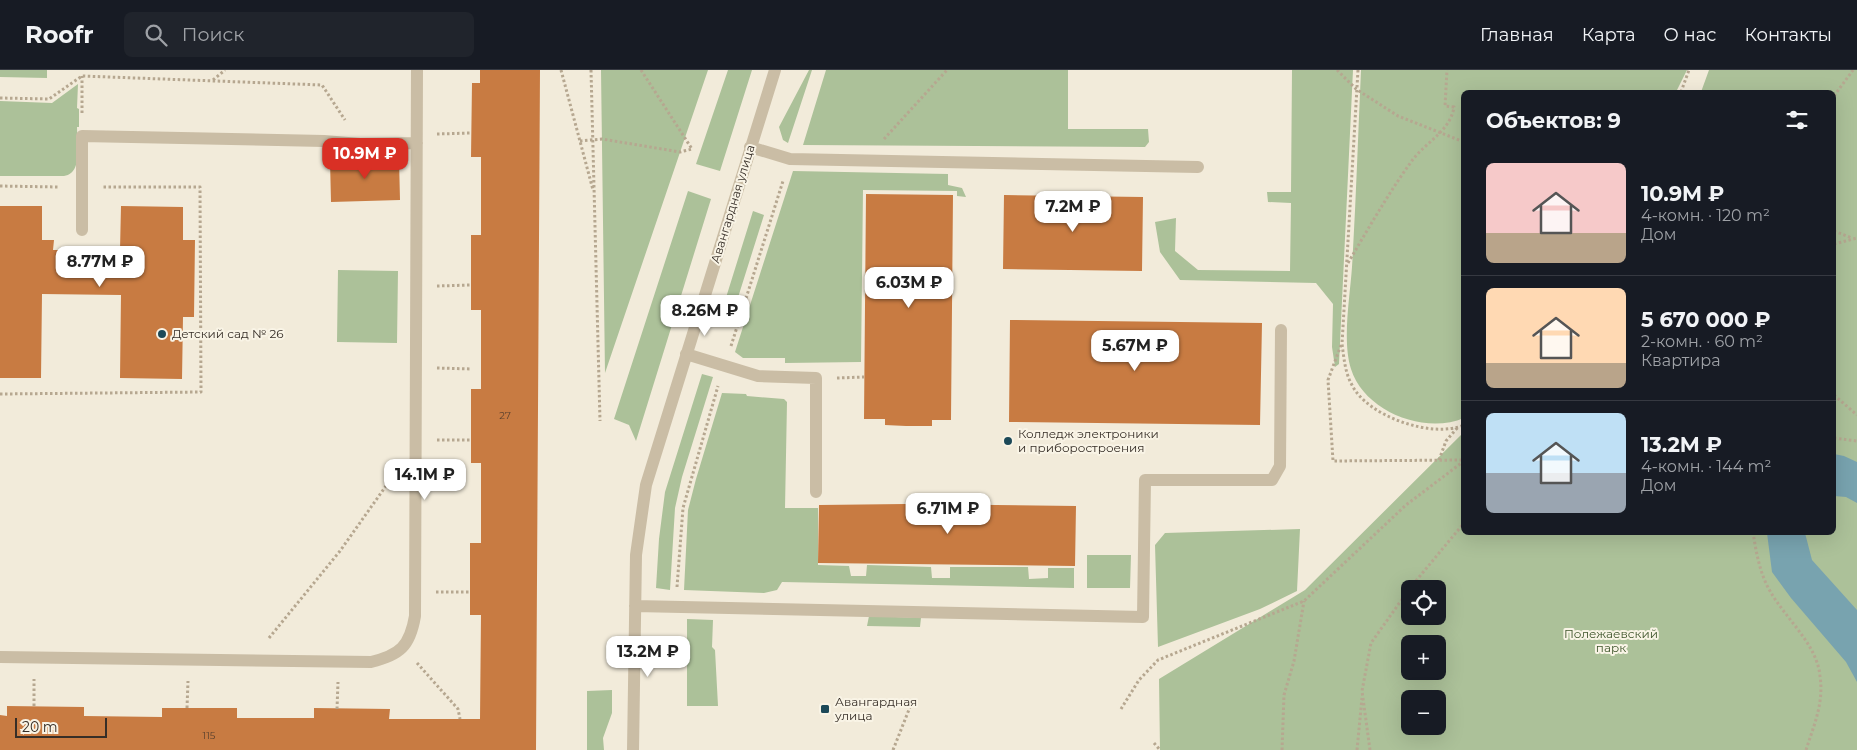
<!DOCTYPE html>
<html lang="ru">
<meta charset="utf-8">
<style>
:root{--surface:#171b24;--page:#20242c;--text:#f1f3f6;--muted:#9ea1a6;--line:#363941;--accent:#d93025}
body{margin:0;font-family:Montserrat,sans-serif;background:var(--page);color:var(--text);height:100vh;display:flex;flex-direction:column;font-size:19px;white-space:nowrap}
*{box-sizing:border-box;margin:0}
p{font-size:16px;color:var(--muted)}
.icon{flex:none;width:28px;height:28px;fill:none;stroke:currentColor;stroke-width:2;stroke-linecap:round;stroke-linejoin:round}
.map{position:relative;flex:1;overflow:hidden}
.drawer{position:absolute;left:1461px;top:20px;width:375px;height:445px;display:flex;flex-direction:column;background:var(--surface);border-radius:8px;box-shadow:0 5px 20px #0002}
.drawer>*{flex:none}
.fabs{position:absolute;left:1401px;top:510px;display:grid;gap:10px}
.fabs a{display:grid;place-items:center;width:45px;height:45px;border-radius:8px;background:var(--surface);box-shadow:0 5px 20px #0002;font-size:25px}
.scale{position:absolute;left:15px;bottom:12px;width:92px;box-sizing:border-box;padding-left:5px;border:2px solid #362e27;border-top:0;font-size:14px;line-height:18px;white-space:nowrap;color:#362e27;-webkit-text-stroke:4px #f9f4e6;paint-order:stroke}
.price{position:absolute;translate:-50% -42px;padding:0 11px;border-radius:10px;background:#fff;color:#222;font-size:16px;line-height:32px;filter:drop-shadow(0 1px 2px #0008)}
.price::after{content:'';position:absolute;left:50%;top:30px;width:15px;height:11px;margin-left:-8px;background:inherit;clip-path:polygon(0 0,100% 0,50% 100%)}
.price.on{background:var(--accent);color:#fff}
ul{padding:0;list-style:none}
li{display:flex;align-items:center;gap:15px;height:125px;padding:0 25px}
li+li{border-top:1px solid var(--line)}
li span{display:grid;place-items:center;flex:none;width:140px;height:100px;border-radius:8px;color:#555}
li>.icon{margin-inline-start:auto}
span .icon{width:60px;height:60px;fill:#fffc;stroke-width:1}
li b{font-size:21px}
h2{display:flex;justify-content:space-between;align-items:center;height:60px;padding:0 25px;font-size:21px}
header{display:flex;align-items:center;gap:30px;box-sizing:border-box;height:70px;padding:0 25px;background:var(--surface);border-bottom:1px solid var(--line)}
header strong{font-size:24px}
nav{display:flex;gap:28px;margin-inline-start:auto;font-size:18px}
.search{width:350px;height:45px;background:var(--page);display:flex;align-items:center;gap:12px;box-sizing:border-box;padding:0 18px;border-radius:8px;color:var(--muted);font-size:19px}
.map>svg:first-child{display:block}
.green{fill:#acc199;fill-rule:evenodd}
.water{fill:#78a3af}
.building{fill:#c87b42}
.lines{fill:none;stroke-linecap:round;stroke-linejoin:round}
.path{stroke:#b6a790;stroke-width:3;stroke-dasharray:2.5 2.5;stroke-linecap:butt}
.minor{stroke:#cabda5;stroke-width:12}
.poi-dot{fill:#1c4958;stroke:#f9f4e6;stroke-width:2}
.labels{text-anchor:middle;stroke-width:4;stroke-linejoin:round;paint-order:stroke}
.number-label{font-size:10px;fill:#5a412e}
.street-label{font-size:12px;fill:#362e27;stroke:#f9f4e6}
.poi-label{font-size:12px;fill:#362e27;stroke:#f9f4e6;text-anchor:start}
.park-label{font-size:12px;fill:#3d542a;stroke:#f9f4e6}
</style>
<header>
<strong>Roofr</strong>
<div class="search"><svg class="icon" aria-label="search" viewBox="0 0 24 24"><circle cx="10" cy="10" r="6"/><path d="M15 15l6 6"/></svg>Поиск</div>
<nav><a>Главная</a><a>Карта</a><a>О нас</a><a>Контакты</a></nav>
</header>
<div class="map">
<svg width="1857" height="680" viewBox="0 0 1857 680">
<rect width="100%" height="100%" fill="#f2ebda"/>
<!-- green -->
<path class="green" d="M 0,0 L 47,0 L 47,8 L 0,7 Z
M 601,0 L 708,0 L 605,303 Z
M 728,0 L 752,0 L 720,101 L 696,94 Z
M 809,0 L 812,0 L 788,73 L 783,70 L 779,57 Z
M 826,0 L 1068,0 L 1068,59 L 1148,59 L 1149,72 L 1145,77 L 803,75 Z
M 1292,0 L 1353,0 L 1339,294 L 1335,297 L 1332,277 L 1333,234 L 1316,213 L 1180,210 L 1160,182 L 1155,152 L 1176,148 L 1175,181 L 1198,200 L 1290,201 L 1291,133 L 1268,132 L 1267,122 L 1291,122 Z
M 1361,0 L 1687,0 L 1676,22 L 1464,22 L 1464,348 C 1424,365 1364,341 1351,299 C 1342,271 1350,226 1352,197 C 1356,131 1358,66 1361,0 Z
M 1709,0 L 1857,0 L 1857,680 L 1160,680 L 1159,609 L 1305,520 L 1464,362 L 1464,462 L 1834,462 L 1834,22 L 1701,22 ZM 1410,519 L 1438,519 L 1438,546 L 1410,546 ZM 1410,574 L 1438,574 L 1438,601 L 1410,601 ZM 1410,629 L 1438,629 L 1438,656 L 1410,656 Z
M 78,14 L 77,38 L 79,39 L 79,57 L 77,57 C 77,72 83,104 64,106 L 0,106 L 0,31 L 52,33 Z
M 793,101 L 948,104 L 948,115 L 962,118 L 966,127 L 957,126 L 957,121 L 863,120 L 861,292 L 785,293 L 785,288 L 743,288 L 735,282 Z
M 688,121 L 711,129 L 636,371 L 629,355 L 614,349 Z
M 753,141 L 764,145 L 735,237 L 724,234 Z
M 338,200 L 398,201 L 397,273 L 337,272 Z
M 702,304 L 713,307 L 682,407 L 675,438 L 670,520 L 656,518 L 659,469 L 665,422 Z
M 722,323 L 746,324 L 747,326 L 784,329 L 787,332 L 785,438 L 818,438 L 818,495 L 849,496 L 851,506 L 866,506 L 867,495 L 931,497 L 932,508 L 950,508 L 950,497 L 1028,497 L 1029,509 L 1048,508 L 1048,498 L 1074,498 L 1074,518 L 782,512 L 777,520 L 764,523 L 684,520 L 688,440 L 696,409 Z
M 1300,459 L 1297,521 L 1260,539 L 1158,577 L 1155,475 L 1165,463 Z
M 1087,485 L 1131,485 L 1130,518 L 1087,518 Z
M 869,546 L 921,548 L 920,557 L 867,556 Z
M 687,549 L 713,550 L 712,577 L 715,580 L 718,636 L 687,636 Z
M 612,620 L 612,643 L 603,668 L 604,680 L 587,680 L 587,621 Z"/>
<!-- water -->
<path class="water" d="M 1834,384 L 1844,386 L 1857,392 L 1857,433 L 1846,427 L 1834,426 Z
M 1767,463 L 1805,463 L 1812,490 L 1857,540 L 1857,612 L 1846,592 L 1791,528 L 1772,502 Z"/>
<!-- building -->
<path class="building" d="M 480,0 L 540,0 L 536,680 L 0,680 L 0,645 L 7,646 L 7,636 L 84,637 L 84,646 L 162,647 L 162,638 L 237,638 L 237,648 L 314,648 L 314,638 L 390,639 L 389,649 L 480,649 L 481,545 L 470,545 L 470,473 L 481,473 L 481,393 L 471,393 L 471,319 L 481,319 L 481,240 L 471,240 L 471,165 L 481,165 L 481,87 L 471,87 L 472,13 L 480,13 Z
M 399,89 L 400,130 L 331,132 L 330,90 Z
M 866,124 L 953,125 L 951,350 L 932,350 L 932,356 L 906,356 L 885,355 L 885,349 L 864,349 Z
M 1004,125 L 1143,127 L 1142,201 L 1003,199 Z
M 0,136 L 42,136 L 42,170 L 54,170 L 53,180 L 120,180 L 121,136 L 183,137 L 183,170 L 195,170 L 194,247 L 183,247 L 182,309 L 120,308 L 121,225 L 42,224 L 41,308 L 0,308 Z
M 1010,250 L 1262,253 L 1260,355 L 1009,352 Z
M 905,434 L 1076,436 L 1075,496 L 818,493 L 819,435 Z"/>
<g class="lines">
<!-- path -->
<path class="path" d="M 561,0 L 593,120
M 591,0 L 600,351
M 1337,0 L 1356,19 L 1398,46 L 1464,72
M 1358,0 L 1342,274 C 1344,288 1345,303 1352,315 C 1367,346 1432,369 1464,355
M 213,10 L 225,0
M 1681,22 L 1689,0
M 1834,26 L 1853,0
M 0,28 L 49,29 L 82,6 L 322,15 L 345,50
M 82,43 L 82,6
M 437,64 L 471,63
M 884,69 L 947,0
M 580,71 L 602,69 L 680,82 L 692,79 L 641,0
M 0,116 L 59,117
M 1834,161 L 1852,168
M 1834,174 L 1857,168
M 1348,193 C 1368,159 1388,124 1411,92 C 1425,72 1450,62 1454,37 L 1445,36 L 1447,0
M 437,216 L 471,215
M 1341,275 L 1328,310 L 1333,391 L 1464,390
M 731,276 L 783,111
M 437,298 L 472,299
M 837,308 L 864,307
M 0,324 L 201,322 L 200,117 L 103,117
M 1834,325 L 1857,345
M 1834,368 L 1857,371
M 437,370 L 471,370
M 1439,390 L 1446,371 L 1458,357
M 1753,462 C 1756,482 1760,504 1770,521 C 1785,548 1817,574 1820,606 C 1824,633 1814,655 1806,680
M 677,517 L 683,438 L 718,316
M 436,522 L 470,522
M 269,568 L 340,481 L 393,406
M 417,593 L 458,639 L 460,649
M 34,636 L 34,609
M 187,638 L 188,611
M 337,639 L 338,612
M 1121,639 L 1139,610 L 1158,590 L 1304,531 L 1406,435 L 1464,391
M 1154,673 L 1160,680
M 893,680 L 910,637
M 1282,680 L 1284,625 L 1294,591 L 1304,531
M 1357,680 L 1362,628
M 1370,680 L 1362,621 L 1371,573 L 1410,518 L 1464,453"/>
<!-- minor -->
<path class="minor" d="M 750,77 L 790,89 L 1198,97
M 82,160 L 82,66 L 324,71 L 360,74 L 417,73
M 686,284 L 758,306 L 816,308 L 816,422
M 635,536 L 1143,547 L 1145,410 L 1272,410 L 1280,396 L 1281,260
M 0,587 L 371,592 C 400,585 410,576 415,546 L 417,0
M 633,680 L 636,485 L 646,415 L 775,0"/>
</g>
<!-- markers -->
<g class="poi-dot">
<circle cx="162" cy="264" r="5"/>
<circle cx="1008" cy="371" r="5"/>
<rect x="820" y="634" width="10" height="10" rx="2.5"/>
</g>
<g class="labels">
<!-- number labels -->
<g class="number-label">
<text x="505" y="349">27</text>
<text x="209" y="669">115</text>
</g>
<!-- street labels -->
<g class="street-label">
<text transform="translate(733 134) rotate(-73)" y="4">Авангардная улица</text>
</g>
<!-- poi labels -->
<g class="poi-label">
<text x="172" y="268">Детский сад № 26</text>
<text x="1018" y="368">Колледж электроники<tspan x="1018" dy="14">и приборостроения</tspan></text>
<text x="835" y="636">Авангардная<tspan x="835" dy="14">улица</tspan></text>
</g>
<!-- park labels -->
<g class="park-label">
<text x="1611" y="568">Полежаевский<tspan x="1611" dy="14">парк</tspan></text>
</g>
</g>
</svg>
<div class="fabs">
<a><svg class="icon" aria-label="locate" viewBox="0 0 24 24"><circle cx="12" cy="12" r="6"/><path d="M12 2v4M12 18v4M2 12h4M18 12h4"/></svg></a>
<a>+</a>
<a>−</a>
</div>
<div class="scale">20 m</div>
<b class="price on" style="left:365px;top:110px">10.9M ₽</b>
<b class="price" style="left:1073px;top:163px">7.2M ₽</b>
<b class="price" style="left:100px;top:218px">8.77M ₽</b>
<b class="price" style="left:909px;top:239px">6.03M ₽</b>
<b class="price" style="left:705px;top:267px">8.26M ₽</b>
<b class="price" style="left:1135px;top:302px">5.67M ₽</b>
<b class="price" style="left:425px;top:431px">14.1M ₽</b>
<b class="price" style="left:948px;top:465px">6.71M ₽</b>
<b class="price" style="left:648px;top:608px">13.2M ₽</b>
<section class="drawer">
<h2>Объектов: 9<svg class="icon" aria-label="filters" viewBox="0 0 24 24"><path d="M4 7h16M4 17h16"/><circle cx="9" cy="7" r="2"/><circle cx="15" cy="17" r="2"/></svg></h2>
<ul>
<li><span style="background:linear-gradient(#f6c9c9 70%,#b9a48a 0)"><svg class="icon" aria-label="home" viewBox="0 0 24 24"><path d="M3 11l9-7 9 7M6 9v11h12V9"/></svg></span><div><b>10.9M ₽</b><p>4-комн. · 120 m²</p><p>Дом</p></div></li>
<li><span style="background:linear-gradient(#ffd9b3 75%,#b9a48a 0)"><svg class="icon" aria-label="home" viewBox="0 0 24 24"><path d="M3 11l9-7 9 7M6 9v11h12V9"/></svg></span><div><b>5 670 000 ₽</b><p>2-комн. · 60 m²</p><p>Квартира</p></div></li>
<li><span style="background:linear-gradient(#bfe0f5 60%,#9aa5b1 0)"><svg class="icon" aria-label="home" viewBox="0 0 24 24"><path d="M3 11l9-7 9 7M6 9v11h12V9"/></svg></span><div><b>13.2M ₽</b><p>4-комн. · 144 m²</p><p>Дом</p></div></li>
</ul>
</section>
</div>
